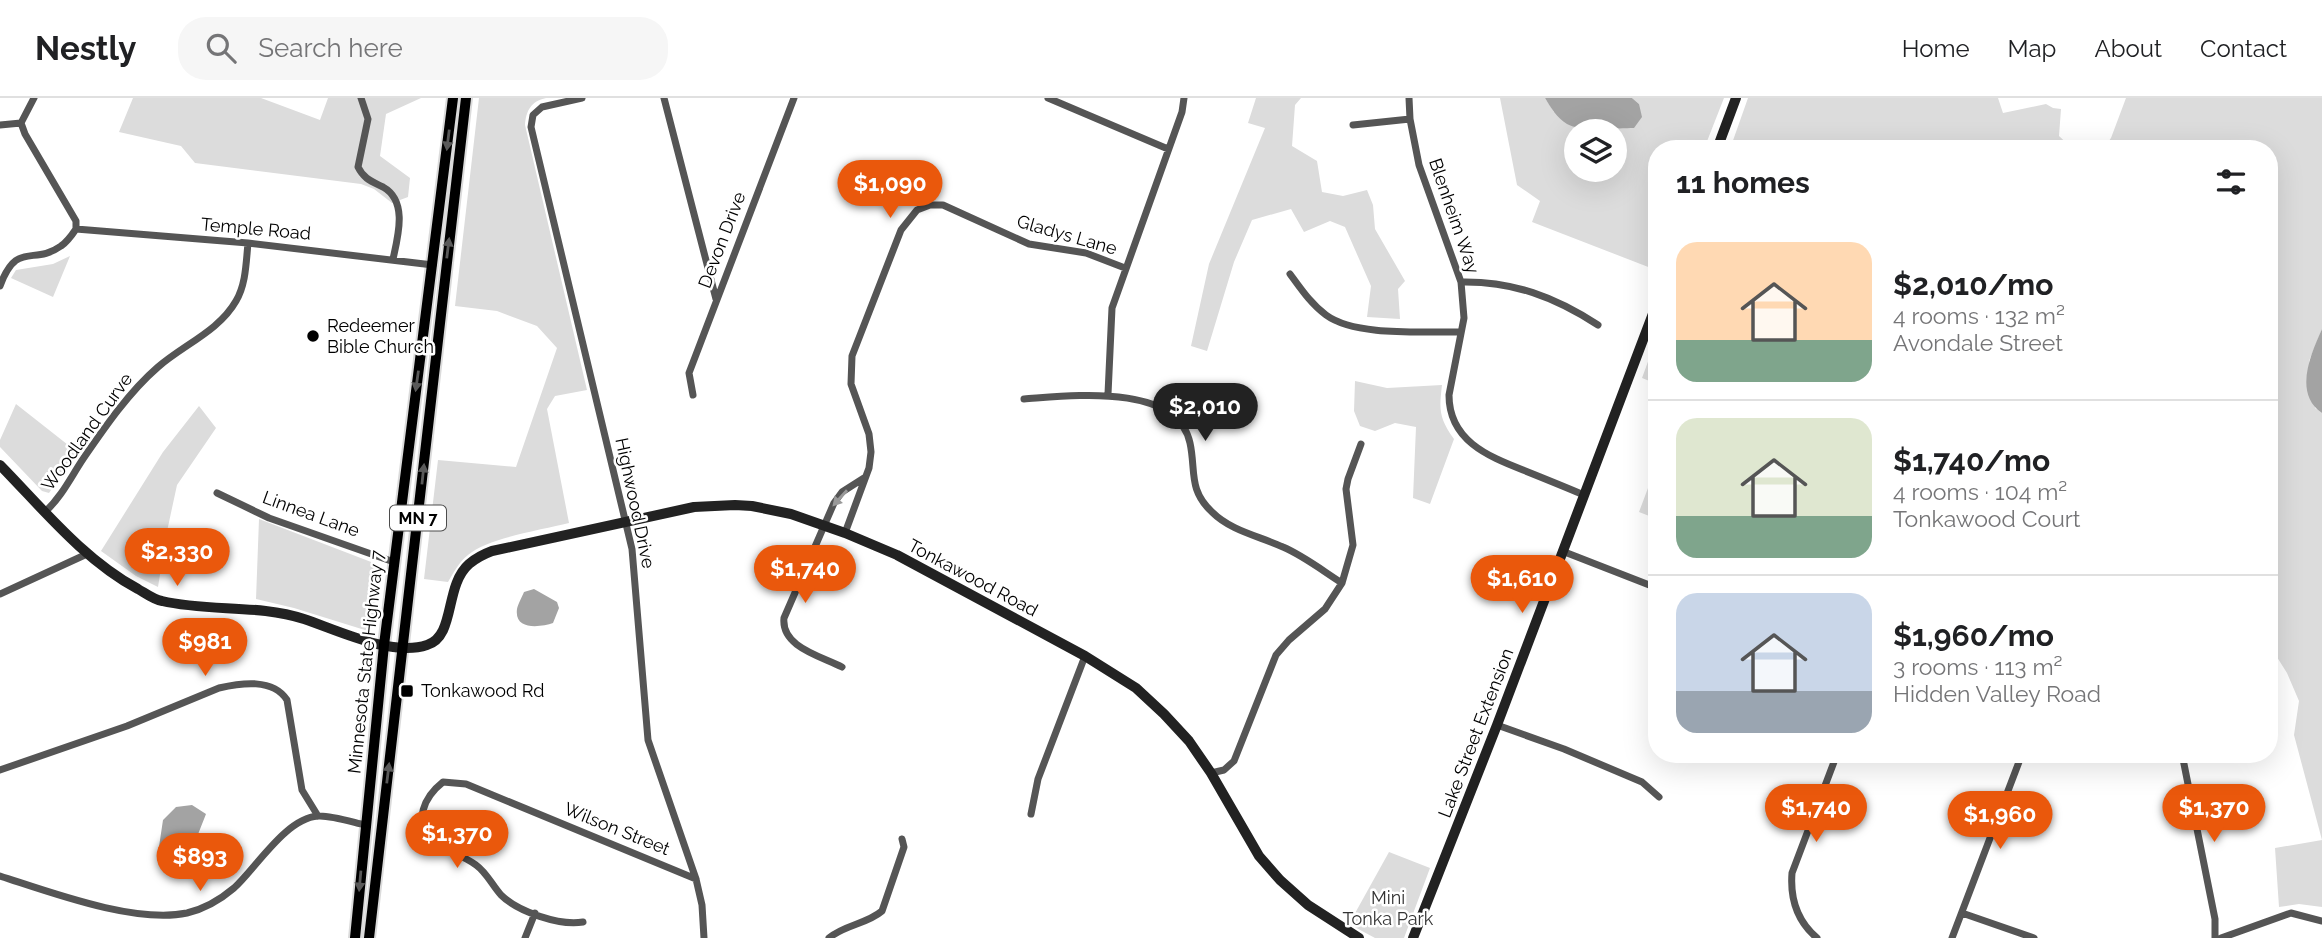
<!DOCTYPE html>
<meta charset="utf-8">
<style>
:root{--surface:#fff;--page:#f6f6f6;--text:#202124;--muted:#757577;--line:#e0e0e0;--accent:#ea580c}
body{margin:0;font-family:Raleway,sans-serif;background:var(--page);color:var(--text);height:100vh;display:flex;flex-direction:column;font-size:26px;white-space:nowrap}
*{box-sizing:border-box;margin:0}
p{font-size:23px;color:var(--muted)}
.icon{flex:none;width:38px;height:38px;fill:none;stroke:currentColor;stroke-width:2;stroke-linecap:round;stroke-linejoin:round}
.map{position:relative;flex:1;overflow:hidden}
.drawer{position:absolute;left:1648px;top:42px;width:630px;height:623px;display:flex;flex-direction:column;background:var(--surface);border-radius:28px;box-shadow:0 7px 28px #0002}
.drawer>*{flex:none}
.fabs{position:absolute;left:1564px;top:21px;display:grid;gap:14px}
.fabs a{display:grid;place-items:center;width:63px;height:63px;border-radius:50%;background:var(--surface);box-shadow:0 7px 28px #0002;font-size:35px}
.price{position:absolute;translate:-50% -60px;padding:0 16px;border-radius:24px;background:var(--accent);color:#fff;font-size:23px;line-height:46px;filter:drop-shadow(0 2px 4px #0008)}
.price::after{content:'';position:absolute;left:50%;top:42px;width:21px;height:16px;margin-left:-10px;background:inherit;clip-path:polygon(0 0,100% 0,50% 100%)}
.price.selected{background:#222;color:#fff}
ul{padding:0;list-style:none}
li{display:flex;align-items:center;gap:21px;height:175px;padding:0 28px}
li+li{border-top:2px solid var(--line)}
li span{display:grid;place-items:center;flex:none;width:196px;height:140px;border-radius:21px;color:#555}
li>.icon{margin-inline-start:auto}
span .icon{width:84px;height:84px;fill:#fffc;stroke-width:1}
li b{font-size:30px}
h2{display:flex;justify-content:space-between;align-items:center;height:84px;padding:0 28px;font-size:30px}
header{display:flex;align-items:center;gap:42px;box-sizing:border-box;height:98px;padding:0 35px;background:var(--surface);border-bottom:2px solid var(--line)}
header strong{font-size:33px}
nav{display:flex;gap:38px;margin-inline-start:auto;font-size:24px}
.search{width:490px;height:63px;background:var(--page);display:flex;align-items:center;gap:18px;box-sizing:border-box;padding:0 24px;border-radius:28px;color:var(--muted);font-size:26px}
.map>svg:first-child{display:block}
.green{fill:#dcdcdc;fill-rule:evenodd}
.water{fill:#a3a3a3}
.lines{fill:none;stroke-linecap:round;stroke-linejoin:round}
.primary-casing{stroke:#dbdbdb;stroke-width:14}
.street{stroke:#555;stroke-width:7}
.secondary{stroke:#222;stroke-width:10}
.primary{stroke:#000;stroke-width:10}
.oneway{fill:#595959}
.oneway2{fill:#999}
.poi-dot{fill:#000;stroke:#fff;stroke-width:2.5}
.labels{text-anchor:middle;stroke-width:5;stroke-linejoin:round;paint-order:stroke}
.shield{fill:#fff;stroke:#4c4c4c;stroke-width:2}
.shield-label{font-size:16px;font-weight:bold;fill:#000}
.street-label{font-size:18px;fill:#000;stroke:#fff}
.poi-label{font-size:18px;fill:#000;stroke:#fff;text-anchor:start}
.park-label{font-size:18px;fill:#333;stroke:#fff}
</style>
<header>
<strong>Nestly</strong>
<div class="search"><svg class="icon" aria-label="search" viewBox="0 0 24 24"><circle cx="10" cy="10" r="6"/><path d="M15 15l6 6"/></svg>Search here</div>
<nav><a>Home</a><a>Map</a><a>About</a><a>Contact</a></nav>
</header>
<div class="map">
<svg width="2322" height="840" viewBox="0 0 2322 840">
<rect width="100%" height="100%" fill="#fff"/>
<!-- green -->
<path class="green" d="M 133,0 L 261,0 L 320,22 L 328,0 L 421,0 L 386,16 L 380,58 L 410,80 L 408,99 L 392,105 L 374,91 L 361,86 L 195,65 L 181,48 L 119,34 Z
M 479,0 L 546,0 C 531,3 526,13 525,27 L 587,292 L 555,298 L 547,311 L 569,425 C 541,432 488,440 468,457 C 459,464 454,474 448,484 L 424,481 L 438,362 L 516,369 L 557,250 L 537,228 L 497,213 L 455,208 Z
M 1256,0 L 1301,0 L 1295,7 L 1292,48 L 1317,63 L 1322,94 L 1343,98 L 1367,92 L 1373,107 L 1375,131 L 1405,183 L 1398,191 L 1400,221 L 1367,219 L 1371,188 L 1345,129 L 1330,123 L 1304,134 L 1291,111 L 1252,122 L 1234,164 L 1207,253 L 1191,248 L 1209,166 L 1265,30 L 1248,25 Z
M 1500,0 L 1545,0 L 1554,14 L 1639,6 L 1632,0 L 1724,0 L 1704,51 L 1657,51 L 1656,172 L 1532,124 L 1540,103 L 1517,87 ZM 1577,33 L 1615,33 L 1615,72 L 1577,72 Z
M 1748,0 L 1998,0 L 2003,15 L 2046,6 L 2053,10 L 2061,11 L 2059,38 L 2073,51 L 1988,49 L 1987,51 L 1730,51 Z
M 2126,0 L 2322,0 L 2322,231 L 2309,263 L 2315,310 L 2322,315 L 2322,809 L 2299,806 L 2279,809 L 2275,750 L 2322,742 L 2294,637 L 2299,603 L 2287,575 L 2270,548 L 2270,51 L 2103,51 L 2111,40 Z
M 70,158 L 53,199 L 11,180 L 16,172 L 53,166 Z
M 1657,239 L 1657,286 L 1642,280 Z
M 1355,283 L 1387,290 L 1442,287 C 1439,312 1439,320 1454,341 L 1430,406 L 1413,400 L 1416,329 L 1395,325 L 1375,333 L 1360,328 L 1354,313 Z
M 16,306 L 77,354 L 49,395 L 42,393 L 0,349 L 0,342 Z
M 199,308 L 216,330 L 177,387 L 166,438 L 158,489 L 136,478 L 101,453 L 163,354 Z
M 1657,366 L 1657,421 L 1639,414 Z
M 259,421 L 379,467 L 373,529 L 368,533 L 294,510 L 256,501 Z
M 1389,754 L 1430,770 L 1404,840 L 1375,840 L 1349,826 Z"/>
<!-- water -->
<path class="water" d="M 1545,0 L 1632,0 L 1639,6 L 1642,19 L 1634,30 C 1618,30 1580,34 1567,26 C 1557,20 1551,10 1545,0 Z
M 2322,231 L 2322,315 C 2293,295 2311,256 2322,231 Z
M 534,491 L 557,504 L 559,510 L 553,525 C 541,529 514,533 517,511 C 518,506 522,499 524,494 Z
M 192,707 L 206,716 L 193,749 L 193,766 L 188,775 L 167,773 L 157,762 L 163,722 L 176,709 Z"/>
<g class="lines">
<!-- primary casing -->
<g class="primary-casing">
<path id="primary" d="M 355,840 L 384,547 L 453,0
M 369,840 L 466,0"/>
</g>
<!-- street -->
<path class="street" d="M 34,0 L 21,25 L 25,36 L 76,123 L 76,131
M 361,0 L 368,21 L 358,69 C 364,81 371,83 383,89 C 408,103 398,138 393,161
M 582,0 L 542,9 L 533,17 L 531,29 L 632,451 L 648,642 L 696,781 L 702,807 L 704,840
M 664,0 L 716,201
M 1048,0 L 1168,51
M 1409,0 L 1410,21 L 1419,67 L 1461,184 L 1464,220 L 1449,297 C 1449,342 1487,358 1523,372 C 1543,380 1563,388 1584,397
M 0,27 L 21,25
M 1353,27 L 1410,21
M 76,131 L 248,145 L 433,167
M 1290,176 C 1301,191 1311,206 1326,217 C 1356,239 1424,233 1461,234
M 1461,184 C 1513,183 1555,199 1598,227
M 0,188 C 17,142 33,168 61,148 C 67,144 72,137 76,131
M 1108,296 L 1112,210 L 1182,14 L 1184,0
M 693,297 L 689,275 L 794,0
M 1024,301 C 1069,298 1177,284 1190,345 C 1196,372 1188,392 1212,414 C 1231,433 1259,438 1283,449 C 1304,458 1323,473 1342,485
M 217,395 L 269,420 L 394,464
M 46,413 C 62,398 71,379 83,361 C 105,329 129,294 158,269 C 183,247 219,233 236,203 C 246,186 246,165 248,145
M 845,435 L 869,370 L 871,354 L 869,336 L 851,286 L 852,258 L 901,132 L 917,112 L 930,107 L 943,107 L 1029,146 L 1086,155 L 1125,170
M 1562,453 L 1657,490
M 0,496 L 87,456
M 842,569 C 821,558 781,549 784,520 L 834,405 L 842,394 L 864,380
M 1497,627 L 1564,651 L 1642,684 L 1659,699
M 2182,656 L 2215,821 L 2215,840
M 0,672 L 127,628 L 219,590 C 241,585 273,580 287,602 L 302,692 L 318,718
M 1211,675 L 1224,672 L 1234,663 L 1276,557 L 1289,542 L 1325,511 L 1342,485 L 1353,447 L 1346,391 L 1348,381 L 1361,346
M 1031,716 L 1038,681 L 1085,558
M 0,778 C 50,794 135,826 187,815 C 204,811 221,801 234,790 C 256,770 286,720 318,718 C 330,717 352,724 365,727
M 1962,815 L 2034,840
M 583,824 C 560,828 518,814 501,797 C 492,787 487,775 476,767 C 463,757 446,753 432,744 C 413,723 424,699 443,684 L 466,686 L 696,781
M 525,840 L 535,815
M 829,840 C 844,827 867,826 882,813 L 904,749 L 902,741
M 1817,840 C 1797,823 1790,801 1792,775 L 1837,656
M 1952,840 L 2022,656
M 2221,840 L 2291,815 L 2322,823"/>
<!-- secondary -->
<path class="secondary" d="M 1717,51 L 1736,0
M 0,367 C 43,411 84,462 138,491 C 145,495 154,502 162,503 C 209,514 258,506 304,521 C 337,532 392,559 427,547 C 456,538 444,488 469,466 C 476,460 484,456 492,453 L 694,409 L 735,407 L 752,408 L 791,416 L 845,435 L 897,457 L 1085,558 L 1136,590 L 1164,616 L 1189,643 L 1211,675 L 1259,758 L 1280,782 L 1308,807 L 1359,840
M 1413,840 L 1497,627 L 1657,205"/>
<!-- primary -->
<use href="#primary" class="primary"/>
</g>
<!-- one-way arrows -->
<defs><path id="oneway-solid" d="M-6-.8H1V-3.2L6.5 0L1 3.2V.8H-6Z" transform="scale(1.75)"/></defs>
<g class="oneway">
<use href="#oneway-solid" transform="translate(448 42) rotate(97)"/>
<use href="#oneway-solid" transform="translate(448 150) rotate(-83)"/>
<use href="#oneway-solid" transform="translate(417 283) rotate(98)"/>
<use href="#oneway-solid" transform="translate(423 376) rotate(-84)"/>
<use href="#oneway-solid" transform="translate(388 675) rotate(-83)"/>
<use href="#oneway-solid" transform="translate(360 783) rotate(95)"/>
</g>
<use class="oneway2" href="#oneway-solid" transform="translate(840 400) rotate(132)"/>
<!-- markers -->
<g class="poi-dot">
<circle cx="313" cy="238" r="7"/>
<rect x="400" y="586" width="14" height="14" rx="3.5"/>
</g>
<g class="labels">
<!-- shield labels -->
<rect class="shield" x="390" y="407.5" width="56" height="25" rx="5"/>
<g class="shield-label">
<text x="418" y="426">MN 7</text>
</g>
<!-- street labels -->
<g class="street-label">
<text transform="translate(1454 118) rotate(71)" y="6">Blenheim Way</text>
<text transform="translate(256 131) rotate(5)" y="6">Temple Road</text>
<text transform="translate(1067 137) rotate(16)" y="6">Gladys Lane</text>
<text transform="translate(722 142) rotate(-69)" y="6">Devon Drive</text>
<text transform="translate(87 334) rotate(-54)" y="6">Woodland Curve</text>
<text transform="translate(635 405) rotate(78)" y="6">Highwood Drive</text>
<text transform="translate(311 416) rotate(20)" y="6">Linnea Lane</text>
<text transform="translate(973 480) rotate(28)" y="6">Tonkawood Road</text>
<text transform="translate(366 564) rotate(-84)" y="6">Minnesota State Highway 7</text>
<text transform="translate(1476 635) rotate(-69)" y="6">Lake Street Extension</text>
<text transform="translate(617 731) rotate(22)" y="6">Wilson Street</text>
</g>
<!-- poi labels -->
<g class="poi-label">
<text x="327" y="234">Redeemer<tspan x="327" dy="21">Bible Church</tspan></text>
<text x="421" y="599">Tonkawood Rd</text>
</g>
<!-- park labels -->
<g class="park-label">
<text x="1388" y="806">Mini<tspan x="1388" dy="21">Tonka Park</tspan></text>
</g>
</g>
</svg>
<div class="fabs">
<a><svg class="icon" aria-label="layers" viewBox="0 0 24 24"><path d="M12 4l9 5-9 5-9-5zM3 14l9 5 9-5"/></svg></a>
</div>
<b class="price" style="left:890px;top:122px">$1,090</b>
<b class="price selected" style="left:1205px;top:345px">$2,010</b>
<b class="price" style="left:177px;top:490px">$2,330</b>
<b class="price" style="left:805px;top:507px">$1,740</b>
<b class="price" style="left:1522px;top:517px">$1,610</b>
<b class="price" style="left:205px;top:580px">$981</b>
<b class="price" style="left:1816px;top:746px">$1,740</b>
<b class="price" style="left:2214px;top:746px">$1,370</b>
<b class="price" style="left:2000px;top:753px">$1,960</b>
<b class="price" style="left:457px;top:772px">$1,370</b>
<b class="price" style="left:200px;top:795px">$893</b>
<section class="drawer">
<h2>11 homes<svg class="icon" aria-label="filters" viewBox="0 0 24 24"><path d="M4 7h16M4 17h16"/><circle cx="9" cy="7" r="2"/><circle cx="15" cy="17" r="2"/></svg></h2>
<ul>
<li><span style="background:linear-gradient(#ffd9b3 70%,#7fa58c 0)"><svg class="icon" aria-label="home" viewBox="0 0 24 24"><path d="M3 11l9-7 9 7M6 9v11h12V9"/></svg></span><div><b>$2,010/mo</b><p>4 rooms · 132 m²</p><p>Avondale Street</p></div></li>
<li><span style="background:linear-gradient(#dfe7d0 70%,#7fa58c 0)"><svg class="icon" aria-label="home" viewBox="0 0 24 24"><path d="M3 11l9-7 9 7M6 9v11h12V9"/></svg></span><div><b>$1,740/mo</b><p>4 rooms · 104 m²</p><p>Tonkawood Court</p></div></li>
<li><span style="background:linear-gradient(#c9d6e8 70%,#9aa5b1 0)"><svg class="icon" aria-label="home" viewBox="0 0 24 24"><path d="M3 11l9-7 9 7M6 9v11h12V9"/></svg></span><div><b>$1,960/mo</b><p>3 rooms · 113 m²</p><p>Hidden Valley Road</p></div></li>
</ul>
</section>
</div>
